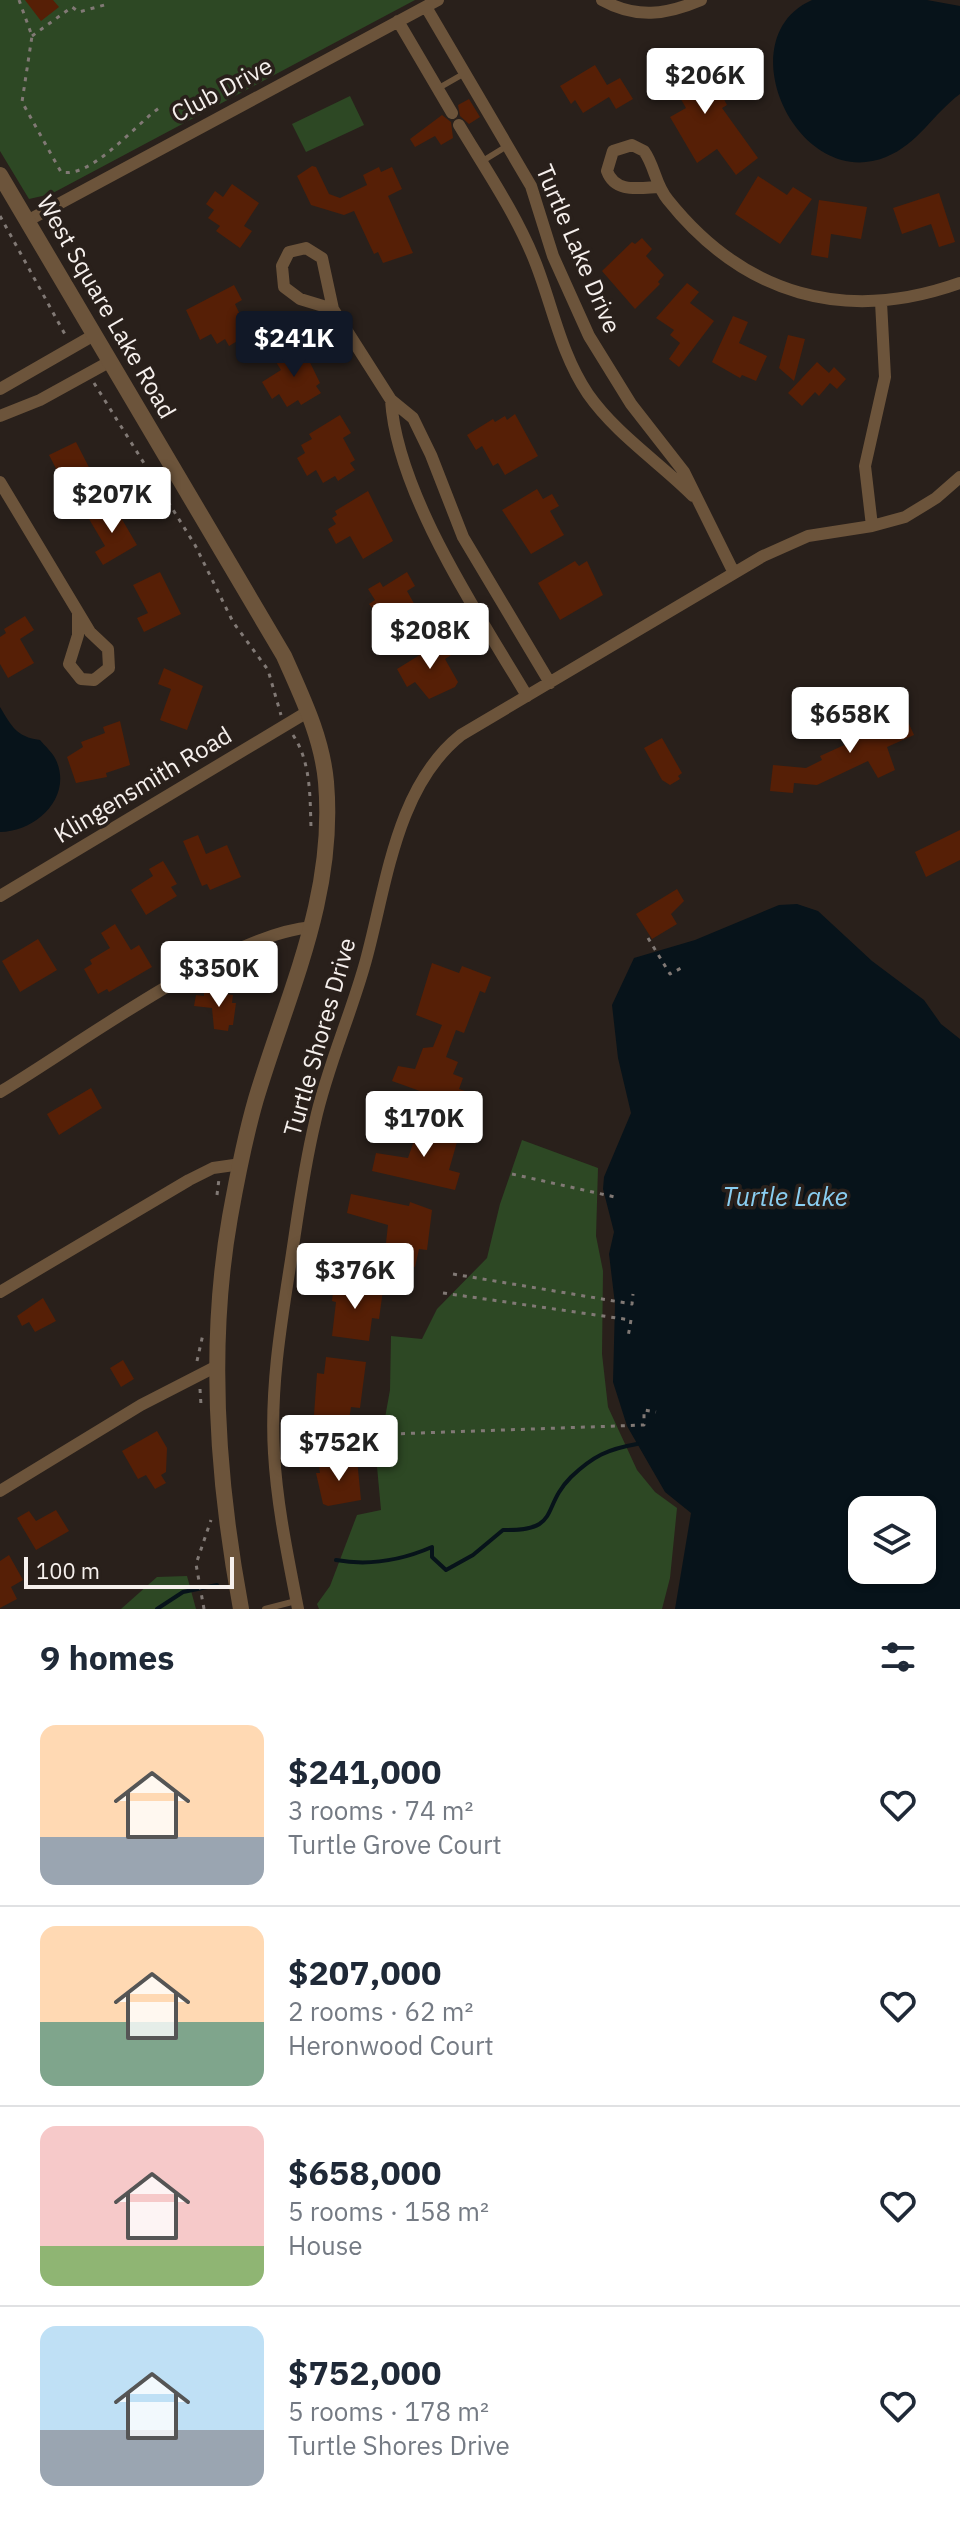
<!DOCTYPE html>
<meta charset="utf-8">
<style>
:root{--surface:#fff;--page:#f6f6f7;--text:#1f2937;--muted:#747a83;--line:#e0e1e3;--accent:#111827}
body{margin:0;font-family:"IBM Plex Sans",sans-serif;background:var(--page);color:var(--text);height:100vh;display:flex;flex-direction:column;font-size:30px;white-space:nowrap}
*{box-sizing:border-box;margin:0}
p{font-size:26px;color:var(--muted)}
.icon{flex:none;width:44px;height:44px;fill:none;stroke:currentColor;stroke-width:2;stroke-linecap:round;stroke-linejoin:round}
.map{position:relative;height:1609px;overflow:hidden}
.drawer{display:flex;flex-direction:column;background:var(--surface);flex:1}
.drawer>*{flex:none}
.buttons{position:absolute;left:848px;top:1496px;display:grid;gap:16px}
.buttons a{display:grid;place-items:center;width:88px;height:88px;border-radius:16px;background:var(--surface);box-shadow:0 2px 6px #0004;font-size:40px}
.scale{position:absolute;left:24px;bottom:20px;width:210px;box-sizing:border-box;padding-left:8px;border:4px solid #f6f0ed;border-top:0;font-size:22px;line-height:28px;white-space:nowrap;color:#f6f0ed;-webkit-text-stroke:6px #29201b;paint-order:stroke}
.price{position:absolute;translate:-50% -68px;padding:0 18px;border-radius:8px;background:#fff;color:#222;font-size:26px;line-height:52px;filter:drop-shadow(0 2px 4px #0008)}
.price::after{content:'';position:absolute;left:50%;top:48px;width:24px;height:18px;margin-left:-12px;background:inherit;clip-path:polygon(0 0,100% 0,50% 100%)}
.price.current{background:var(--accent);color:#fff}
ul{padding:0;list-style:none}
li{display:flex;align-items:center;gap:24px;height:200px;padding:0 40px}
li+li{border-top:2px solid var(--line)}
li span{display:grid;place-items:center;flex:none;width:224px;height:160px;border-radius:16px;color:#555}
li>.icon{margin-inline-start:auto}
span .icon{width:96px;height:96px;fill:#fffc;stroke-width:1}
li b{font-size:34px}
h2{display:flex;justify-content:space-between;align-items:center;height:96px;padding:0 40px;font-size:34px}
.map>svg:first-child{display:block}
.green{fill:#2d4824}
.water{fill:#07131a;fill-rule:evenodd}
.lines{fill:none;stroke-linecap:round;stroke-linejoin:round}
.stream{stroke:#07131a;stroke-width:4}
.building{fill:#561f06}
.path{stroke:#817975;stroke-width:3;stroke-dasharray:4 6;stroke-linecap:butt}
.service{stroke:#6c543b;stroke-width:6}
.minor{stroke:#6c543b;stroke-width:12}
.tertiary{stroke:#6c543b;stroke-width:16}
.labels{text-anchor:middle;stroke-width:7;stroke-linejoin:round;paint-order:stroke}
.street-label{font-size:24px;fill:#f6f0ed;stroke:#29201b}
.water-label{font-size:26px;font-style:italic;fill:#8acef1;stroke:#29201b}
</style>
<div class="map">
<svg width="960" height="1609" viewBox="0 0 960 1609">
<rect width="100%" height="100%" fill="#29201b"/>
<!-- green -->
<path class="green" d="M 0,0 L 415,0 L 51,194 L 29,199 L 0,151 Z
M 350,96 L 364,125 L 306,152 L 292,124 Z
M 522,1140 L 598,1168 L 596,1236 L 603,1271 L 602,1354 L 608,1407 L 637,1470 L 655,1492 L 677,1508 L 670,1578 L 662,1609 L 319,1609 L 317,1604 L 330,1586 L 357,1515 L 381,1510 L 374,1434 L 383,1429 L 390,1390 L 391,1336 L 422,1339 L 437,1309 L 487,1258 L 500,1204 Z
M 187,1576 L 196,1609 L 121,1609 L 157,1577 Z"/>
<!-- water -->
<path class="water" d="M 812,0 L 927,0 L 960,6 L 960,94 C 933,114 918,144 886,157 C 797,193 726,38 812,0 Z
M 0,707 C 11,725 16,737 40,740 C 45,746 53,753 56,760 C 73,797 36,832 0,832 Z
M 797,904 L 818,911 L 872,961 L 924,1000 L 941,1024 L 960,1039 L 960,1609 L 675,1609 L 691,1513 L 665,1492 L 627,1426 L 613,1382 L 615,1304 L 609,1254 L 614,1232 L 603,1189 L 604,1177 L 631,1113 L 618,1058 L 612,1005 L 634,958 L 695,940 L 779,905 ZM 862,1510 L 922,1510 L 922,1570 L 862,1570 Z"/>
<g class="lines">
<!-- stream -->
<path class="stream" d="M 336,1560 C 369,1566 402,1560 432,1547 L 432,1557 L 446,1570 L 473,1555 L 503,1530 C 562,1531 540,1508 571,1477 C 593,1456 608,1449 637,1444
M 157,1609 L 183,1592 L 217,1585"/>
</g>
<!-- building -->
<path class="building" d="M 25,0 L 53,0 L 59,7 L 41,21 Z
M 702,57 L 727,105 L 722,108 L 758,158 L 736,175 L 717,149 L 697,163 L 670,117 L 686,108 L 675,89 L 659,98 L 650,83 Z
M 595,65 L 607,85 L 620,78 L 633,99 L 616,109 L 609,97 L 583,113 L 575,100 L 571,104 L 560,86 Z
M 469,99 L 480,117 L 469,124 L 460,116 L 458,105 Z
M 442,115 L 451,122 L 453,138 L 441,145 L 435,136 L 415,147 L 410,139 Z
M 312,166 L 316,167 L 329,194 L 340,198 L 367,185 L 363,175 L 379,167 L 381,172 L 392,167 L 402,189 L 388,196 L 413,253 L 383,263 L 378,252 L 374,254 L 354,211 L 344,215 L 311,205 L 297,176 Z
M 758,176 L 787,195 L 793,187 L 812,199 L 780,244 L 735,214 Z
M 232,184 L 259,203 L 244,226 L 252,231 L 240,248 L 216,231 L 220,226 L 208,218 L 214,210 L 206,204 L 215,191 L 223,197 Z
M 939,193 L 955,242 L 939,247 L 931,224 L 902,234 L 893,208 Z
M 819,200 L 867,207 L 861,239 L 831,234 L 828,258 L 811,255 Z
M 642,238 L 652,249 L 646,256 L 664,275 L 658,282 L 660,284 L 635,309 L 602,271 L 632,242 L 635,244 Z
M 687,283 L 699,292 L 690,303 L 714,321 L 679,367 L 669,359 L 680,343 L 670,335 L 674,330 L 656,318 Z
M 234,285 L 242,300 L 235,304 L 249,334 L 229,346 L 225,339 L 217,344 L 211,334 L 200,340 L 186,310 Z
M 733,316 L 748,322 L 739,343 L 767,356 L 756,381 L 742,375 L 740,378 L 712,362 Z
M 788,335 L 805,339 L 794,381 L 779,368 Z
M 302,346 L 320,383 L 316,386 L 321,393 L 301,405 L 298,400 L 287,407 L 279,394 L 272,399 L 262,382 L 281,370 L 276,362 Z
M 817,362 L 829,373 L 834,367 L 846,379 L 837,389 L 830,383 L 819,396 L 815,392 L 802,406 L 788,393 Z
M 515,414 L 538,456 L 505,475 L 498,463 L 493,466 L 482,446 L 476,450 L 467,435 L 493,419 L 495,422 L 505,416 L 507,420 Z
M 340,415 L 351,433 L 343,438 L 355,460 L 350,463 L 355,470 L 338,481 L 335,476 L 323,483 L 316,470 L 307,476 L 297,458 L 305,453 L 301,445 L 312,439 L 309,434 Z
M 76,442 L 97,483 L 63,504 L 54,489 L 64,484 L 49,455 Z
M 537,489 L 543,499 L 552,494 L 559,506 L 550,511 L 564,535 L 531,554 L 502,510 Z
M 368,491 L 393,541 L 363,559 L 350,536 L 336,544 L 328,529 L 336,524 L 332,518 L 337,515 L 335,511 Z
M 113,504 L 137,545 L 103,565 L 95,552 L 105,546 L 89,519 Z
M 575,561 L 579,566 L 587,561 L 603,595 L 560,620 L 538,583 Z
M 160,572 L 181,614 L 144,632 L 137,618 L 148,613 L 133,585 Z
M 407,572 L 415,586 L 407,591 L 421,616 L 413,621 L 416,627 L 397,638 L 369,604 L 375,600 L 368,589 L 380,582 L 383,587 Z
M 25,616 L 34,630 L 20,639 L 34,663 L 8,678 L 0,664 L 0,637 L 6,633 L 4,629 Z
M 444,640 L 453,654 L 445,659 L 458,682 L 455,687 L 429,699 L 415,682 L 407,687 L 397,669 Z
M 164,668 L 203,686 L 187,730 L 160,720 L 171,689 L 158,684 Z
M 900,704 L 914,735 L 887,747 L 895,770 L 878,778 L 868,761 L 817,785 L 794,783 L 793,793 L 770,791 L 773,765 L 806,768 L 822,760 L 820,756 L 882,728 L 876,715 L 891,705 L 892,708 Z
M 120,721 L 130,765 L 106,773 L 107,777 L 76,783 L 67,757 L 83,747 L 81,742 L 105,733 L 103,727 Z
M 662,738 L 682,773 L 678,776 L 680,779 L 670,785 L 662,780 L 644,748 Z
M 960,830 L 960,860 L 926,877 L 915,852 Z
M 198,835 L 206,854 L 227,845 L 241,877 L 210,890 L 207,884 L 202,886 L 183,841 Z
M 163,861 L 177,884 L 171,887 L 177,896 L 146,915 L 131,890 L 153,876 L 149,869 Z
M 677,889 L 684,901 L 671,914 L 677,924 L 652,939 L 636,914 Z
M 115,924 L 131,950 L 139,945 L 152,967 L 109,992 L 107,989 L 98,994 L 84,969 L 92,964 L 90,960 L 110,948 L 101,933 Z
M 38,939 L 57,970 L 20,992 L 2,961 Z
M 432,963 L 459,973 L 462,966 L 491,977 L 485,993 L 480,991 L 464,1033 L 456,1030 L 446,1057 L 458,1062 L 453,1074 L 463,1078 L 459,1089 L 465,1091 L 459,1105 L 392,1081 L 398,1066 L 415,1069 L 423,1048 L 433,1047 L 442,1025 L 416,1015 Z
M 204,992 L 233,995 L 232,1003 L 236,1003 L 233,1025 L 229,1025 L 228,1031 L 214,1029 L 212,1008 L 194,1006 L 196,995 L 204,996 Z
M 91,1088 L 102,1108 L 59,1135 L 47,1114 Z
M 420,1123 L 459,1135 L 449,1170 L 460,1173 L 455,1190 L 372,1171 L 376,1153 L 408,1158 Z
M 351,1194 L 409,1206 L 410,1202 L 432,1210 L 427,1250 L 419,1249 L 415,1267 L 384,1261 L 388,1225 L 347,1213 Z
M 334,1283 L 383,1290 L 379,1319 L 372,1318 L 369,1341 L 332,1336 L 336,1302 L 332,1301 Z
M 43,1298 L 56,1321 L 35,1332 L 29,1322 L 22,1326 L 17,1316 Z
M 326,1357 L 366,1362 L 360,1408 L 351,1407 L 349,1420 L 314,1415 L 317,1373 L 324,1374 Z
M 123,1360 L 134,1379 L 121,1387 L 110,1368 Z
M 157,1431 L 167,1448 L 166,1472 L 161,1475 L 166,1483 L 155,1489 L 146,1475 L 138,1479 L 122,1451 Z
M 357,1459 L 361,1500 L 328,1506 L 323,1504 L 316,1473 L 320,1473 L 319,1466 Z
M 56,1510 L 69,1531 L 36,1550 L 17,1518 L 29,1511 L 36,1521 Z
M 9,1555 L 23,1580 L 11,1587 L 17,1599 L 0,1608 L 0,1561 Z"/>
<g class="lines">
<!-- path -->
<path class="path" d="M 19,0 L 32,36 L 22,102 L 61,172 C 91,179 135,125 159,108
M 32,36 L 72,7 L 79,12 L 108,4
M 0,216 L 67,338
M 94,383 L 195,545 L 233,622 L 268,670 L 281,715
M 293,735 C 311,762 310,797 311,828
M 648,938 L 670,974 L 685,966
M 512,1174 L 615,1197
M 217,1195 L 219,1179
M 453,1274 L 632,1304 L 633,1294
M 443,1293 L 631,1320 L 628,1337
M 197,1361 L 203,1334
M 200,1389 L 201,1405
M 391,1434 L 644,1425 L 644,1410 L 656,1412
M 204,1609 L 196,1564 L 211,1520"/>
<!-- service -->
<path class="service" d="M 437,89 L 465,73
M 481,162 L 507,146
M 265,1609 L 296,1601"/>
<!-- minor -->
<path class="minor" d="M 602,0 C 636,19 666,15 701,0
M 426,7 L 531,186 L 553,256 L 589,336 L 631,404 L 684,472 L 734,573
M 398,21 L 452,113
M 459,125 C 486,170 517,215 536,264 C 553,308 561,354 588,394 C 616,434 659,462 693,496
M 658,187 C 638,188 615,193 607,171 L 613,151 L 632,145 L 644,151 C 655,166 655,185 668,200 C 744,295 845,324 960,283
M 27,221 L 438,0
M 333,309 L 300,299 L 284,287 L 282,266 L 289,252 L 306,248 L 322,258 L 333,309 L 391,400 L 413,418 L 431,455 L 463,537 L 550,683
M 0,389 L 94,335
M 391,400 C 397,494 479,615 527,696
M 0,416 L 40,400 L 109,362
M 0,482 L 90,632 L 108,649 L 109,668 L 94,680 L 81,679 L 69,664 L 78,635 L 78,613
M 872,526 L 865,466 L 885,377 L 881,302
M 0,896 L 309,711
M 0,1092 C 79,1045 226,934 312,927
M 0,1292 L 189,1180 L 213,1168 L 241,1164
M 0,1491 L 141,1405 L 217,1366
M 298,1609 C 288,1557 277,1506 274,1453 C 270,1389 281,1323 291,1260 C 298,1214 304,1167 315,1122 C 327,1067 351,1015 366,960 C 387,883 396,787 461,735 L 763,556 L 808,536 L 872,526 L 905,517 L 936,498 L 960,477"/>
<!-- tertiary -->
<path class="tertiary" d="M 0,175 L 284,656 C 302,697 322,737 326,782 C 336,896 288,992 256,1099 C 245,1137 237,1178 230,1217 C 207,1347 217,1480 241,1609"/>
</g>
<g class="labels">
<!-- street labels -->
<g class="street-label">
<text transform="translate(222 90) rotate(-28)" y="8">Club Drive</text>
<text transform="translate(578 249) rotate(67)" y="8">Turtle Lake Drive</text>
<text transform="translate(106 307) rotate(60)" y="8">West Square Lake Road</text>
<text transform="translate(143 785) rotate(-31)" y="8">Klingensmith Road</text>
<text transform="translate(320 1037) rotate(-74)" y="8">Turtle Shores Drive</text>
</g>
<!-- water labels -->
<g class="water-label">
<text x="785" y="1206">Turtle Lake</text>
</g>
</g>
</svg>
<div class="buttons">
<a><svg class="icon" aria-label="layers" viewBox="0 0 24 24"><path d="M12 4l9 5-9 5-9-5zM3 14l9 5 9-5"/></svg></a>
</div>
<div class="scale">100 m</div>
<b class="price" style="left:705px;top:116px">$206K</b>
<b class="price current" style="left:294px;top:379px">$241K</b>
<b class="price" style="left:112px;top:535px">$207K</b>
<b class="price" style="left:430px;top:671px">$208K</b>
<b class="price" style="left:850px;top:755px">$658K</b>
<b class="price" style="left:219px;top:1009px">$350K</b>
<b class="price" style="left:424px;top:1159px">$170K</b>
<b class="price" style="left:355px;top:1311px">$376K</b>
<b class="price" style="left:339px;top:1483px">$752K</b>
</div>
<section class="drawer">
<h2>9 homes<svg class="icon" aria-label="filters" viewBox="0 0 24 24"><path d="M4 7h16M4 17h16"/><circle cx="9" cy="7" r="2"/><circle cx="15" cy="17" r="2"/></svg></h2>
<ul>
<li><span style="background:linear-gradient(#ffd9b3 70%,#9aa5b1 0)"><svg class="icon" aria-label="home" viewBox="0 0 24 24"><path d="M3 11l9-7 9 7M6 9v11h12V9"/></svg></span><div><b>$241,000</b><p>3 rooms · 74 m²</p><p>Turtle Grove Court</p></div><svg class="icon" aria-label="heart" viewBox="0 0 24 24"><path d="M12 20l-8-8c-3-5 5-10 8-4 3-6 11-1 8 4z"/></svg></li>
<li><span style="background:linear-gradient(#ffd9b3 60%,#7fa58c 0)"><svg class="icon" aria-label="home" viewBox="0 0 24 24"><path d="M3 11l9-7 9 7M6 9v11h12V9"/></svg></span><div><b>$207,000</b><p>2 rooms · 62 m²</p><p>Heronwood Court</p></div><svg class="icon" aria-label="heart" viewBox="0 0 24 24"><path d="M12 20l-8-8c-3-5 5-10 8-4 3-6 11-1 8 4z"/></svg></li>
<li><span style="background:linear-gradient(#f6c9c9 75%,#8fb573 0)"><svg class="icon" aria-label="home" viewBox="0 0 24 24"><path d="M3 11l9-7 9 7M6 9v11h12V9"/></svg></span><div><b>$658,000</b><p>5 rooms · 158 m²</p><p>House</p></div><svg class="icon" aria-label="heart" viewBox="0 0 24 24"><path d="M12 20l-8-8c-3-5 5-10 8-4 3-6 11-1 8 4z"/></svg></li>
<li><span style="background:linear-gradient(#bfe0f5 65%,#9aa5b1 0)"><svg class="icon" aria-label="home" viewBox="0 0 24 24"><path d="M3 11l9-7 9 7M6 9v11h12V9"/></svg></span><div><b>$752,000</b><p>5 rooms · 178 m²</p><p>Turtle Shores Drive</p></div><svg class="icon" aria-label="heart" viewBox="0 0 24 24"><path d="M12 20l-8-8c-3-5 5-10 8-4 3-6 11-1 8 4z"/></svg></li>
</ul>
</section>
